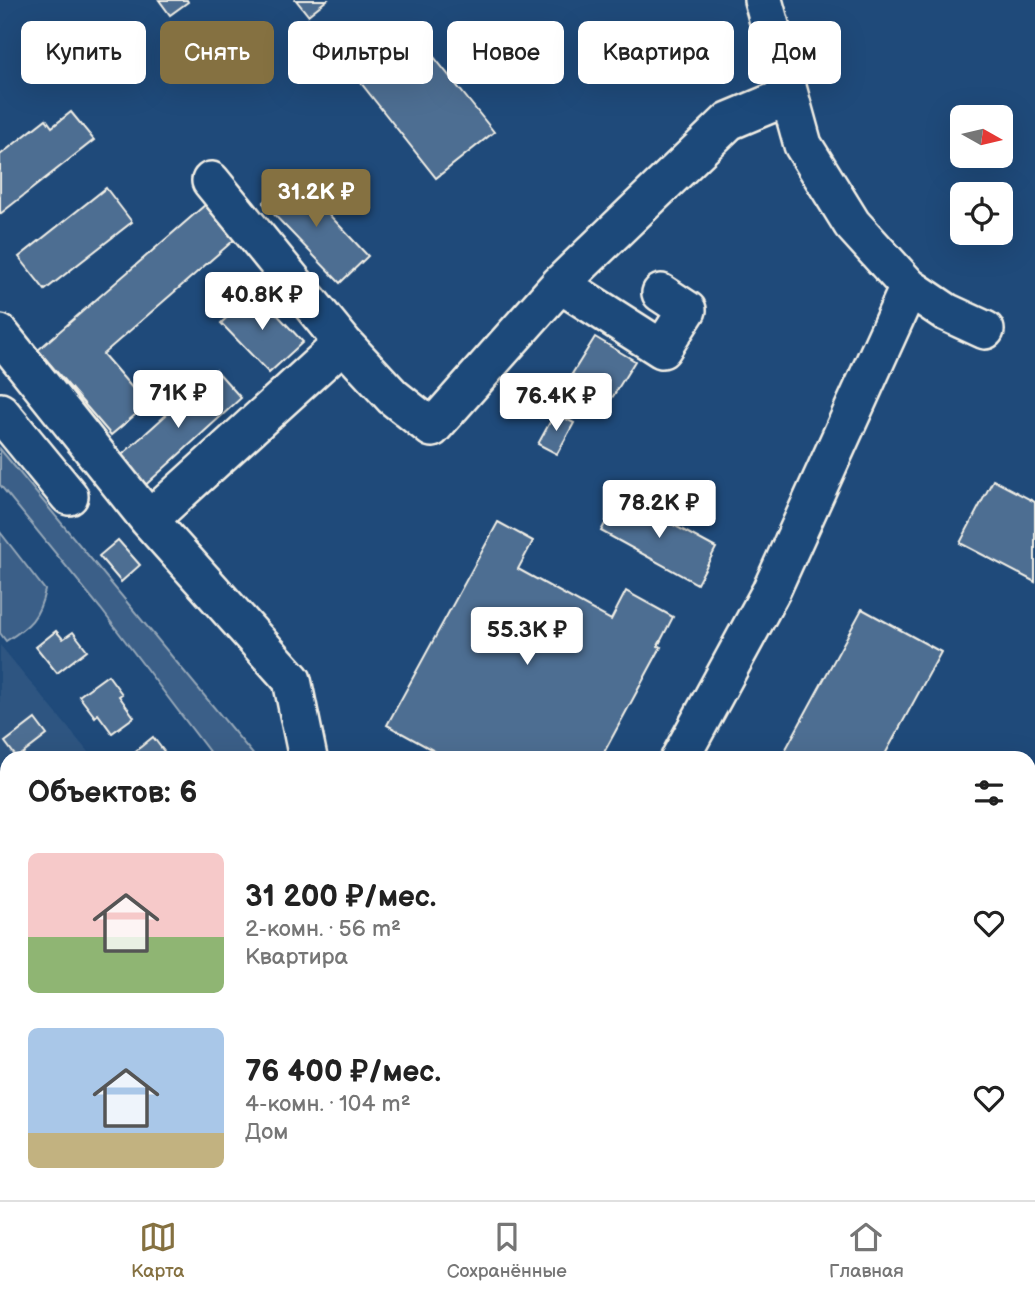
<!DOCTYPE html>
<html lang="ru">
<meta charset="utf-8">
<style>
:root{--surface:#fff;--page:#f2f2f2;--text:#222;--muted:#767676;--line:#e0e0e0;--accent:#857141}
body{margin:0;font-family:"Balsamiq Sans",sans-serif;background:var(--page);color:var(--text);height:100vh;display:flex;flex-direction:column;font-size:26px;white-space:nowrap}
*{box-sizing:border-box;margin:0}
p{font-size:23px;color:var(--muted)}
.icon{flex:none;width:38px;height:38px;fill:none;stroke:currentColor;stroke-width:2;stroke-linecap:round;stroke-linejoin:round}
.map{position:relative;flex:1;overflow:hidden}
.drawer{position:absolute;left:0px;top:751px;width:1036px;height:450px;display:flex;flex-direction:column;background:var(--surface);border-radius:21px 21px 0 0;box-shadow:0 7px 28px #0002}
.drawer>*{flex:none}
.hud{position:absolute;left:21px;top:21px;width:994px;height:63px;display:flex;gap:14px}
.needle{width:46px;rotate:98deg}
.buttons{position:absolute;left:950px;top:105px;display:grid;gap:14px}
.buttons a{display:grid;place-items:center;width:63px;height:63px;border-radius:10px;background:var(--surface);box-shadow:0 7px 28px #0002;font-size:35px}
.price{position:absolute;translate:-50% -60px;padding:0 16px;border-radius:7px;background:#fff;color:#222;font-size:23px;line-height:46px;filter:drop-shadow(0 2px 4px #0008)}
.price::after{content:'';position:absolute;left:50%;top:42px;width:21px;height:16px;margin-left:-10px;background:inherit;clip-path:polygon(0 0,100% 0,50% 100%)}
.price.selected{background:var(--accent);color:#fff}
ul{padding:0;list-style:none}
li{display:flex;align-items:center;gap:21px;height:175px;padding:0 28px}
li span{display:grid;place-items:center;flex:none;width:196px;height:140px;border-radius:10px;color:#555}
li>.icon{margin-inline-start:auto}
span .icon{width:84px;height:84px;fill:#fffc;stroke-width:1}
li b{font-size:30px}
h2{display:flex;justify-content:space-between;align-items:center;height:84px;padding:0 28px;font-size:30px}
.chip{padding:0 24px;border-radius:10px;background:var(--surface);box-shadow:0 7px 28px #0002;font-size:24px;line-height:63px}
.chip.selected{background:var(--accent);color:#fff}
.dock{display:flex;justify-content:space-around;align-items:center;height:98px;border-top:2px solid var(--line);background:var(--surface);font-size:19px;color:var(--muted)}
.dock a{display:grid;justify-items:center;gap:4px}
.dock .selected{color:var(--accent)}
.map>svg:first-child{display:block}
.built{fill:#2d5581}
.green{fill:#3a5f88;stroke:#97a8b8;stroke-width:2}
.building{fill:#4d6e92;stroke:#f4f1e8;stroke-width:2}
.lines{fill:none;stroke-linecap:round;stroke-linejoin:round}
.minor-casing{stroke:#f4f1e8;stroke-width:42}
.minor{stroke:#1f4a7a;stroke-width:37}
</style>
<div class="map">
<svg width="1035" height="1200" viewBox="0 0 1035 1200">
<rect width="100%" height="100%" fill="#1f4a7a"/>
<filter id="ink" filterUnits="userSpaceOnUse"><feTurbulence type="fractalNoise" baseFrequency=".0143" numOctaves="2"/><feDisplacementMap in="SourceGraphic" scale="14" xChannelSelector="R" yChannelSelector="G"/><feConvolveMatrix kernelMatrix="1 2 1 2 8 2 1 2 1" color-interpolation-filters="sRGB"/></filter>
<g filter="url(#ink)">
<!-- built -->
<path class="built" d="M 0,645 L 93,758 L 7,758 L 7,1194 L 453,1194 L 458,1200 L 0,1200 Z"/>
<!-- green -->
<path class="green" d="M 0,449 L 256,758 L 214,758 L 101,609 L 0,485 Z
M 0,532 L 45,590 C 39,618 30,626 6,641 L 0,633 Z
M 1029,1101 L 1035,1104 L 1035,1200 L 966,1200 L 962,1194 L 1029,1194 Z"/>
<!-- building -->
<path class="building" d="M 159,0 L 187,0 L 188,2 L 170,15 Z
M 296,0 L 327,0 L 308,15 Z
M 410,27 L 494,132 L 436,178 L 353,73 Z
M 71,112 L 94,140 L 0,214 L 0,155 L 46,119 L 52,127 Z
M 292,175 L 368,256 L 340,283 L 263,203 Z
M 106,188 L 132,222 L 45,290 L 19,257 Z
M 205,205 L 234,240 L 103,354 L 147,405 L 111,435 L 38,350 Z
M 255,291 L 303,342 L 269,373 L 221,323 Z
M 595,337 L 635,361 L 612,398 L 572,374 Z
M 216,370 L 241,398 L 140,490 L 115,461 Z
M 555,413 L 574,423 L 557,454 L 538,444 Z
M 993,480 L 1035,502 L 1035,582 L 960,543 Z
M 620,496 L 716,548 L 697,584 L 601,531 Z
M 498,522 L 533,541 L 518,569 L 611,620 L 626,591 L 673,617 L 658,646 L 661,647 L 601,758 L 447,758 L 387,725 Z
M 118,540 L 140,565 L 121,582 L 99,556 Z
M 862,609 L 941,652 L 883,758 L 781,758 Z
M 56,631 L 63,639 L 73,632 L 87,650 L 57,673 L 36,647 Z
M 108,675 L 122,694 L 119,696 L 134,717 L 112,733 L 98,714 L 95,717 L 79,696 Z
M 35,719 L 47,735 L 17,758 L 5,742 Z
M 153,737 L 169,758 L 135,758 L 132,754 Z
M 1029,842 L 1035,845 L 1035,934 L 1029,945 Z
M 7,1055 L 7,1076 L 5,1077 L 0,1072 L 0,1058 L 2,1059 Z
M 773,1194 L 811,1194 L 805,1200 L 780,1200 Z"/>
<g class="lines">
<!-- minor casing -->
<g class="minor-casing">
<path id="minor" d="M 763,0 L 803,145 L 852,224 L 909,287 L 946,312 L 985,330
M 211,181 L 343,343 L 393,397 L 432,428 L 560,284 L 729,121 L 789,96
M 560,284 L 662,349 L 687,310 L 661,293
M 0,334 L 149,520 L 343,343
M 0,412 L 69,496
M 149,520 L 292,680 L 308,758
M 680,758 L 771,591 L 909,287
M 857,1200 L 863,1194"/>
</g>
<!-- minor -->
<use href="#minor" class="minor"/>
</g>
</g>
</svg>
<div class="buttons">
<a><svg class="needle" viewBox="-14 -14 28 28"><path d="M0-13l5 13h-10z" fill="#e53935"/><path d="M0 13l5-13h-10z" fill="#767676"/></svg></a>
<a><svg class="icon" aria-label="locate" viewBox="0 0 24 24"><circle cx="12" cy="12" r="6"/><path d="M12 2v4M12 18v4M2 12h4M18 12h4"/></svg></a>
</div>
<b class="price selected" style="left:316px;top:229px">31.2K ₽</b>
<b class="price" style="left:262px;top:332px">40.8K ₽</b>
<b class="price" style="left:178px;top:430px">71K ₽</b>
<b class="price" style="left:556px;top:433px">76.4K ₽</b>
<b class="price" style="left:659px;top:540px">78.2K ₽</b>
<b class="price" style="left:527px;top:667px">55.3K ₽</b>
<div class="hud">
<a class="chip">Купить</a>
<a class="chip selected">Снять</a>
<a class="chip">Фильтры</a>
<a class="chip">Новое</a>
<a class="chip">Квартира</a>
<a class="chip">Дом</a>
</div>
<section class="drawer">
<h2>Объектов: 6<svg class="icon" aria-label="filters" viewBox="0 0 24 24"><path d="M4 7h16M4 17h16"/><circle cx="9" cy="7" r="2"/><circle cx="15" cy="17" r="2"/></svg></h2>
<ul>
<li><span style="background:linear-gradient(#f6c9c9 60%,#8fb573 0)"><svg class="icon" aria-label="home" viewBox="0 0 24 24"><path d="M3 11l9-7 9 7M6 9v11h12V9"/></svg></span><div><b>31 200 ₽/мес.</b><p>2-комн. · 56 m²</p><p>Квартира</p></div><svg class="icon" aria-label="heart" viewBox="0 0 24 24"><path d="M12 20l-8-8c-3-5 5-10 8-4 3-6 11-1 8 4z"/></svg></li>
<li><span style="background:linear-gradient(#a9c7e8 75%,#c2b280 0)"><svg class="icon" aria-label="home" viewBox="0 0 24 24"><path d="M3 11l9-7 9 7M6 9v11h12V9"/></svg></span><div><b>76 400 ₽/мес.</b><p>4-комн. · 104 m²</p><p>Дом</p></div><svg class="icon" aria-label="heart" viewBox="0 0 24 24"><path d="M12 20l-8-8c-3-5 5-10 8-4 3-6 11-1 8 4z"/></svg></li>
</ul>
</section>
</div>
<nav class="dock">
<a class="selected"><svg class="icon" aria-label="map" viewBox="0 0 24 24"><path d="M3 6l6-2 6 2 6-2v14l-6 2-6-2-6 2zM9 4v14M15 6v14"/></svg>Карта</a>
<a><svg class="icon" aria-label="saved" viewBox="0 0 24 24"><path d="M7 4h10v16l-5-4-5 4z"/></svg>Сохранённые</a>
<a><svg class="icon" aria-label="home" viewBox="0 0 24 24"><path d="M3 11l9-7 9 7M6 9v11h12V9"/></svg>Главная</a>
</nav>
